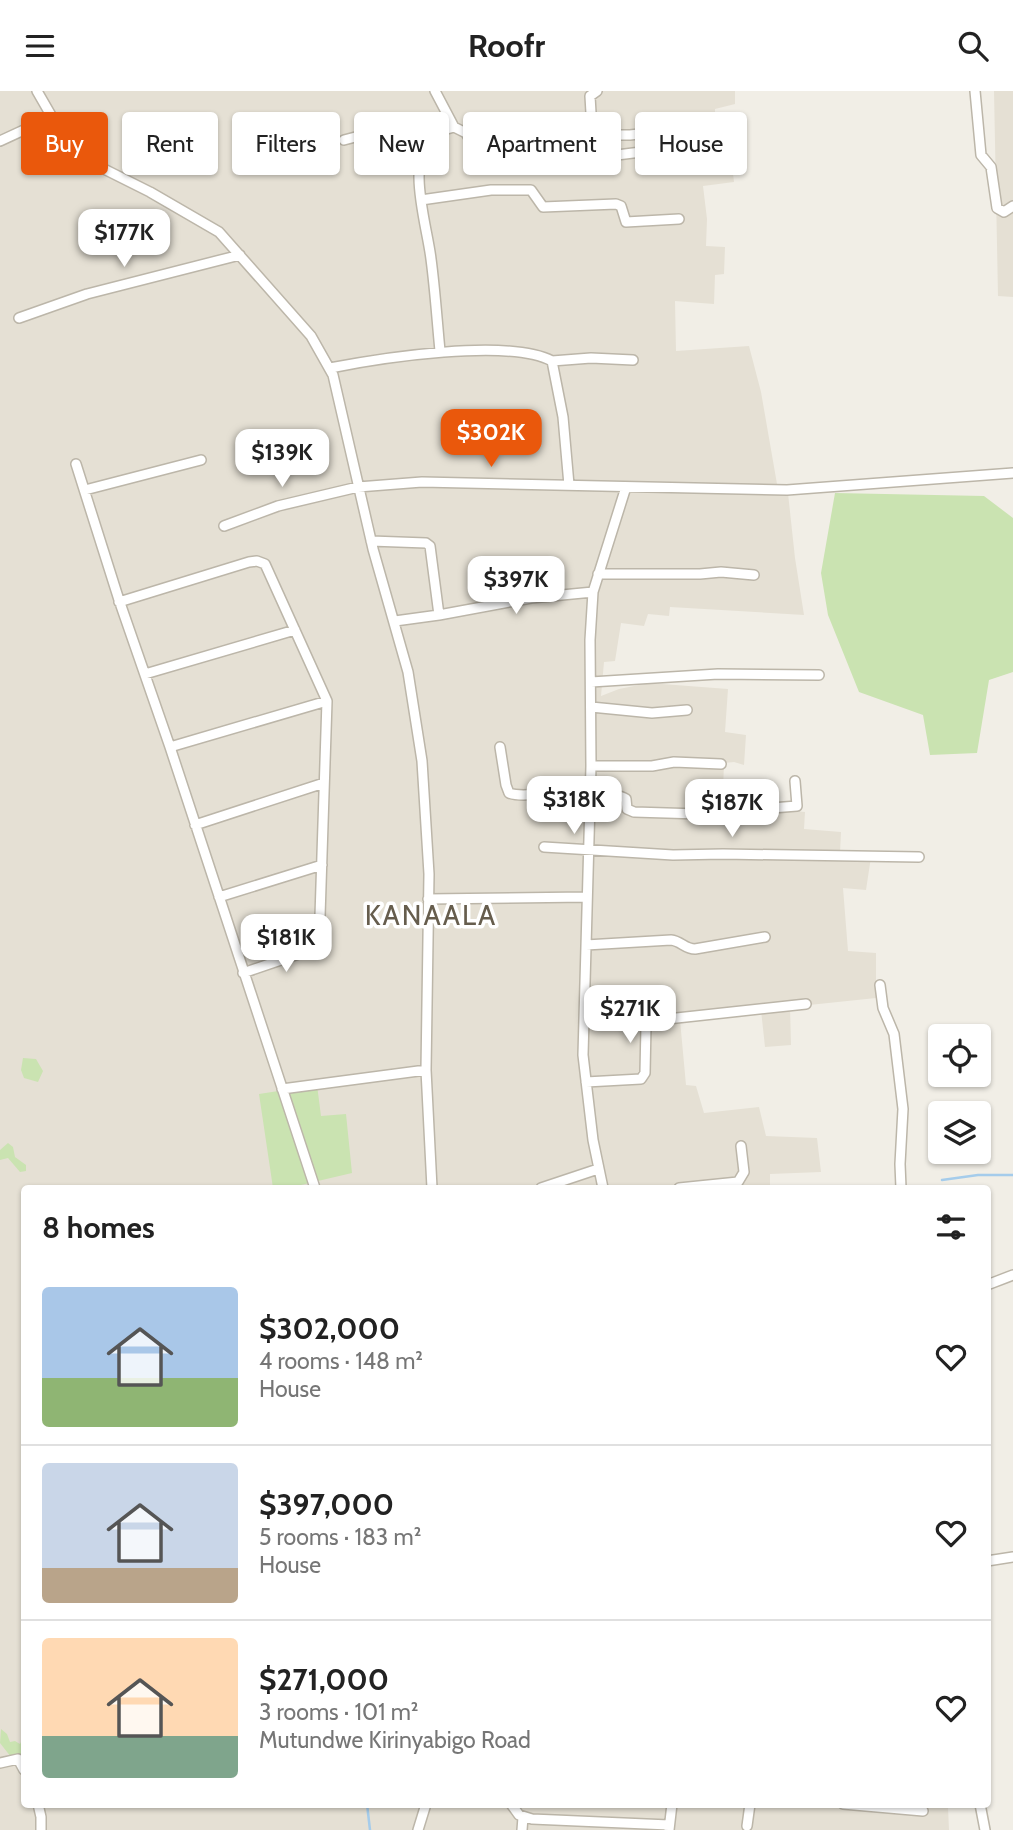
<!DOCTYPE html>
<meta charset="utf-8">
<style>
:root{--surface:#fff;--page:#f6f6f6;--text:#222;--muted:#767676;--line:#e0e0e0;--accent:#ea580c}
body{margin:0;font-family:Cabin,sans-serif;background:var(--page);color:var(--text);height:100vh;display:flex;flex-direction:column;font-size:26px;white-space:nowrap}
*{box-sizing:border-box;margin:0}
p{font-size:23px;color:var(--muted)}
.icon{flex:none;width:38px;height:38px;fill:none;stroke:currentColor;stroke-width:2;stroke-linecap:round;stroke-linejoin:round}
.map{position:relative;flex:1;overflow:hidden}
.details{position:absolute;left:21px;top:1094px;width:970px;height:623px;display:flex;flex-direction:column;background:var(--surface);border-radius:7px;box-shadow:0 2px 5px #0004}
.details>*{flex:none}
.banner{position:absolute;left:21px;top:21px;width:971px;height:63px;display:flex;gap:14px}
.fabs{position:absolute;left:928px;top:933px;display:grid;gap:14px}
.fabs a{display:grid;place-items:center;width:63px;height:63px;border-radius:7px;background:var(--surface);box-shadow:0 2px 5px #0004;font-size:35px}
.price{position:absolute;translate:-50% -60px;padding:0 16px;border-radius:14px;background:#fff;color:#222;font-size:23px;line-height:46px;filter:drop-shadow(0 2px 4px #0008)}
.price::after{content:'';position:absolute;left:50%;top:42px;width:21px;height:16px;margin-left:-10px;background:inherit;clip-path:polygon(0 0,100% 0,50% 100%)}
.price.current{background:var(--accent);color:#fff}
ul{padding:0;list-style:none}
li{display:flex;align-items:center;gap:21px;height:175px;padding:0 21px}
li+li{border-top:2px solid var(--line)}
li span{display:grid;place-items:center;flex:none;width:196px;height:140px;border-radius:7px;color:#555}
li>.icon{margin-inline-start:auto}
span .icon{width:84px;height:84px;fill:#fffc;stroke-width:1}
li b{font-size:30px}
h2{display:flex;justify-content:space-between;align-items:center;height:84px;padding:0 21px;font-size:30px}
.tag{padding:0 24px;border-radius:7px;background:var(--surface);box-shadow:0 2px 5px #0004;font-size:24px;line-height:63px}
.tag.current{background:var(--accent);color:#fff}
header{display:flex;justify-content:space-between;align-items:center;height:91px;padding:0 21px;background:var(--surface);font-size:32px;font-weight:700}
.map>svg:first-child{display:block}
.residential{fill:#e5e0d4}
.green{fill:#cae3b1}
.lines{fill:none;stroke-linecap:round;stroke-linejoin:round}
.stream{stroke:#a5cceb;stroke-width:2.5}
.minor-casing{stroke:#bcb6a9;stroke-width:12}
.minor{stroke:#fff;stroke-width:9}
.labels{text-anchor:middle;stroke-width:7;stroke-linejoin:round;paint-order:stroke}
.quarter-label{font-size:28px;letter-spacing:2px;fill:#665d4d;stroke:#fff}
</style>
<header><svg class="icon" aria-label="menu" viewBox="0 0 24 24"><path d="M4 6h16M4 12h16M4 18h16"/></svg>Roofr<svg class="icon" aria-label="search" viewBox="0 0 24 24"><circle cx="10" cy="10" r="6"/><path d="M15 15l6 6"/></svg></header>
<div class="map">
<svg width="1013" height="1739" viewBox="0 0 1013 1739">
<rect width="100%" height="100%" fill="#f1eee6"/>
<!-- residential -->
<path class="residential" d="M 0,0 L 735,0 L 735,13 L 715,18 L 715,37 L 696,40 L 694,50 L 729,50 L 734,91 L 703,95 L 707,128 L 706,155 L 725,156 L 724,183 L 715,184 L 714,213 L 675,210 L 676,260 L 749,255 L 761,301 L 777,393 L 787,393 L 795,467 L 804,524 L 670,516 L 669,525 L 648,523 L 644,535 L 621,532 L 615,570 L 604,571 L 601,605 L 619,598 L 649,592 L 728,598 L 725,641 L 746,644 L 744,674 L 734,671 L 724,672 L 723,699 L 741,702 L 743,715 L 805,721 L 804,738 L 841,741 L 840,762 L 871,766 L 866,799 L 843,797 L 848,860 L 876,862 L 876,907 L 790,916 L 791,954 L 765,956 L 761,919 L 680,929 L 686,994 L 696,995 L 704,1022 L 759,1016 L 766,1045 L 817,1047 L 821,1081 L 770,1083 L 770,1097 L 24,1097 L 24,1713 L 925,1713 L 925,1715 L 948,1716 L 949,1739 L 0,1739 Z
M 994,0 L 1013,0 L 1013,206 L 998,205 Z"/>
<!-- green -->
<path class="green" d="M 835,402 L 984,405 L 1013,427 L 1013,581 L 989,589 L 977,662 L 930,664 L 923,624 L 859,601 L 828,524 L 821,482 Z
M 23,967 L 36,968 L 43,980 L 38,991 L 24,987 L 21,979 Z
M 317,994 L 321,1025 L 346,1023 L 352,1082 L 288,1097 L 273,1097 L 259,1003 Z
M 8,1052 L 13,1056 L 15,1066 L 26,1074 L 26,1080 L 20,1081 L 8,1067 L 0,1069 L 0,1059 Z
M 1,1638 L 7,1643 L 10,1651 L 15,1650 L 20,1653 L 24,1645 L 24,1669 L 18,1664 L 11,1666 L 0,1652 Z"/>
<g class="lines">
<!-- stream -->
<path class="stream" d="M 942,1089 L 978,1084 L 1013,1084
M 367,1713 L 370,1739"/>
<!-- minor casing -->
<g class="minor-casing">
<path id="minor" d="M 37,0 L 52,26 L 92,72 L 150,101 L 219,141 L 311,245 L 333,284 L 373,458 L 408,581 L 422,670 L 429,783 L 426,979 L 432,1097
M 435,0 L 454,36
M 975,0 L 981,64 L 991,76 L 997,117 L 1004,121 L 1013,115
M 592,39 L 590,5 L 597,0
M 466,42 L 592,39 L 613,44 L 630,44 L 710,35
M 605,42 L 611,59 L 617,64 L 681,56
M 344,49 L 363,44 L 433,42
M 0,50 L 52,26
M 421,109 L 491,99 L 531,99 L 543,116 L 616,113 L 621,115 L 626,131 L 679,128
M 19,227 L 87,203 L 240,164
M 440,260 C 437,229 435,198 431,168 C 427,133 405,71 433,42 L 454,36 L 466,42 L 486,77
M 552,270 L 591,267 L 633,269
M 330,277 C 381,267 508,247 552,270 L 563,326 L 569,394
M 76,373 L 119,509 L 170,656 L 315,1097
M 85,399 L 201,369
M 224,435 L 278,415 L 358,396 L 422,391 L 787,399 L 1013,382
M 371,450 L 426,452 L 430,455 L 439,524 L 395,530
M 598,483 L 700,483 L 721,481 L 754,484
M 119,511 L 249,471 L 257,470 L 265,473 L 327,610 L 170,656
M 439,524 L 531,507 L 593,501
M 145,583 L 295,539
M 591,591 L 718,583 L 819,584
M 591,616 L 652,622 L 687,619
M 500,656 L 506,694 L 509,702 C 520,706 531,703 543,703 C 561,702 612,698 626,708 L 627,718 L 634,721 L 699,723 L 797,715 L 795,690
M 591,675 L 652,675 L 674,671 L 721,673
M 195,734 L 324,692
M 544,756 L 673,764 L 723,763 L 919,766
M 219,806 L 322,774
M 428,808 L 587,806
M 586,854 L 671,849 C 681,850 685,858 695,858 L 765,846
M 243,882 L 319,856 L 327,610
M 880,894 L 883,917 L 894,943 L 903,1018 L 900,1073 L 901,1097
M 586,991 L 641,988 L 645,982 L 646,934 L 649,930 L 806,913
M 282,998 L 426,979
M 541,1097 L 598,1078
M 603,1097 L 593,1049 L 583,964 L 591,675 L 590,549 L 593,501 L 626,396
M 679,1097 L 738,1091 L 744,1081 L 741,1055
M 987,1194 L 1013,1184
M 987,1470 L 1013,1466
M 0,1672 L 18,1668 L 24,1679
M 38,1713 L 41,1726 L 41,1739
M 511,1713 L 519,1724 L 532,1728 L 669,1734
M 843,1713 L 923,1720
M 980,1713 L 985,1739
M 747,1735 L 750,1713
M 418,1739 L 426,1713
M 522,1739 L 523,1726
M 669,1739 L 672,1713"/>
</g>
<!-- minor -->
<use href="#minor" class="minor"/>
</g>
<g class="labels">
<!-- quarter labels -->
<g class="quarter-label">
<text x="431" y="834">KANAALA</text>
</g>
</g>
</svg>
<div class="fabs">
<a><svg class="icon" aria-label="locate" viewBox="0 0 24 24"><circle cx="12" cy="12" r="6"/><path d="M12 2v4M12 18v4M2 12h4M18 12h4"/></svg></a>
<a><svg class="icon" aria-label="layers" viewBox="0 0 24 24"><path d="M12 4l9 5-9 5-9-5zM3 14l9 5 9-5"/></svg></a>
</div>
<b class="price" style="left:124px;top:178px">$177K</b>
<b class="price current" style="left:491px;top:378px">$302K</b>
<b class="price" style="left:282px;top:398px">$139K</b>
<b class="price" style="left:516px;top:525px">$397K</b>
<b class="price" style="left:574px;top:745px">$318K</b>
<b class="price" style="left:732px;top:748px">$187K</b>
<b class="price" style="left:286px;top:883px">$181K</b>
<b class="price" style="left:630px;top:954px">$271K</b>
<div class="banner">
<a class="tag current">Buy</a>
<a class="tag">Rent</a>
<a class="tag">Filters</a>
<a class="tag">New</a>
<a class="tag">Apartment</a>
<a class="tag">House</a>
</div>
<section class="details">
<h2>8 homes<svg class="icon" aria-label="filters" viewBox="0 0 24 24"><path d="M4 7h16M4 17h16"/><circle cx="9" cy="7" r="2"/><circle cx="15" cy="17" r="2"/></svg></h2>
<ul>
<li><span style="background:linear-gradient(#a9c7e8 65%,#8fb573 0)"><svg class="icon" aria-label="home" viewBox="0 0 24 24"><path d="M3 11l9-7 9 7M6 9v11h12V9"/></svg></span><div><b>$302,000</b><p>4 rooms · 148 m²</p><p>House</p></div><svg class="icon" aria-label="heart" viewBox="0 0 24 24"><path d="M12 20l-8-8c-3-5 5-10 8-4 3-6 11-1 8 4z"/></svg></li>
<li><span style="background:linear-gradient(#c9d6e8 75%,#b9a48a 0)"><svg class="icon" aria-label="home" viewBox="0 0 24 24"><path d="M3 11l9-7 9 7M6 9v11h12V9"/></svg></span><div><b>$397,000</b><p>5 rooms · 183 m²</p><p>House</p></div><svg class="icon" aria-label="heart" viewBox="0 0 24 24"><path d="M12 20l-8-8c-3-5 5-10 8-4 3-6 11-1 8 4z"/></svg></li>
<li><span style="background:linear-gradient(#ffd9b3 70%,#7fa58c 0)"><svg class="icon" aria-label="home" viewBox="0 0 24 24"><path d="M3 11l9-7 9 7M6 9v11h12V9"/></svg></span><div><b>$271,000</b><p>3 rooms · 101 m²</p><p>Mutundwe Kirinyabigo Road</p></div><svg class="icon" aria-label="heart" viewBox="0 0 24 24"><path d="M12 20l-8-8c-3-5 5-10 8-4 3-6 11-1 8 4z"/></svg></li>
</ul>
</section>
</div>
